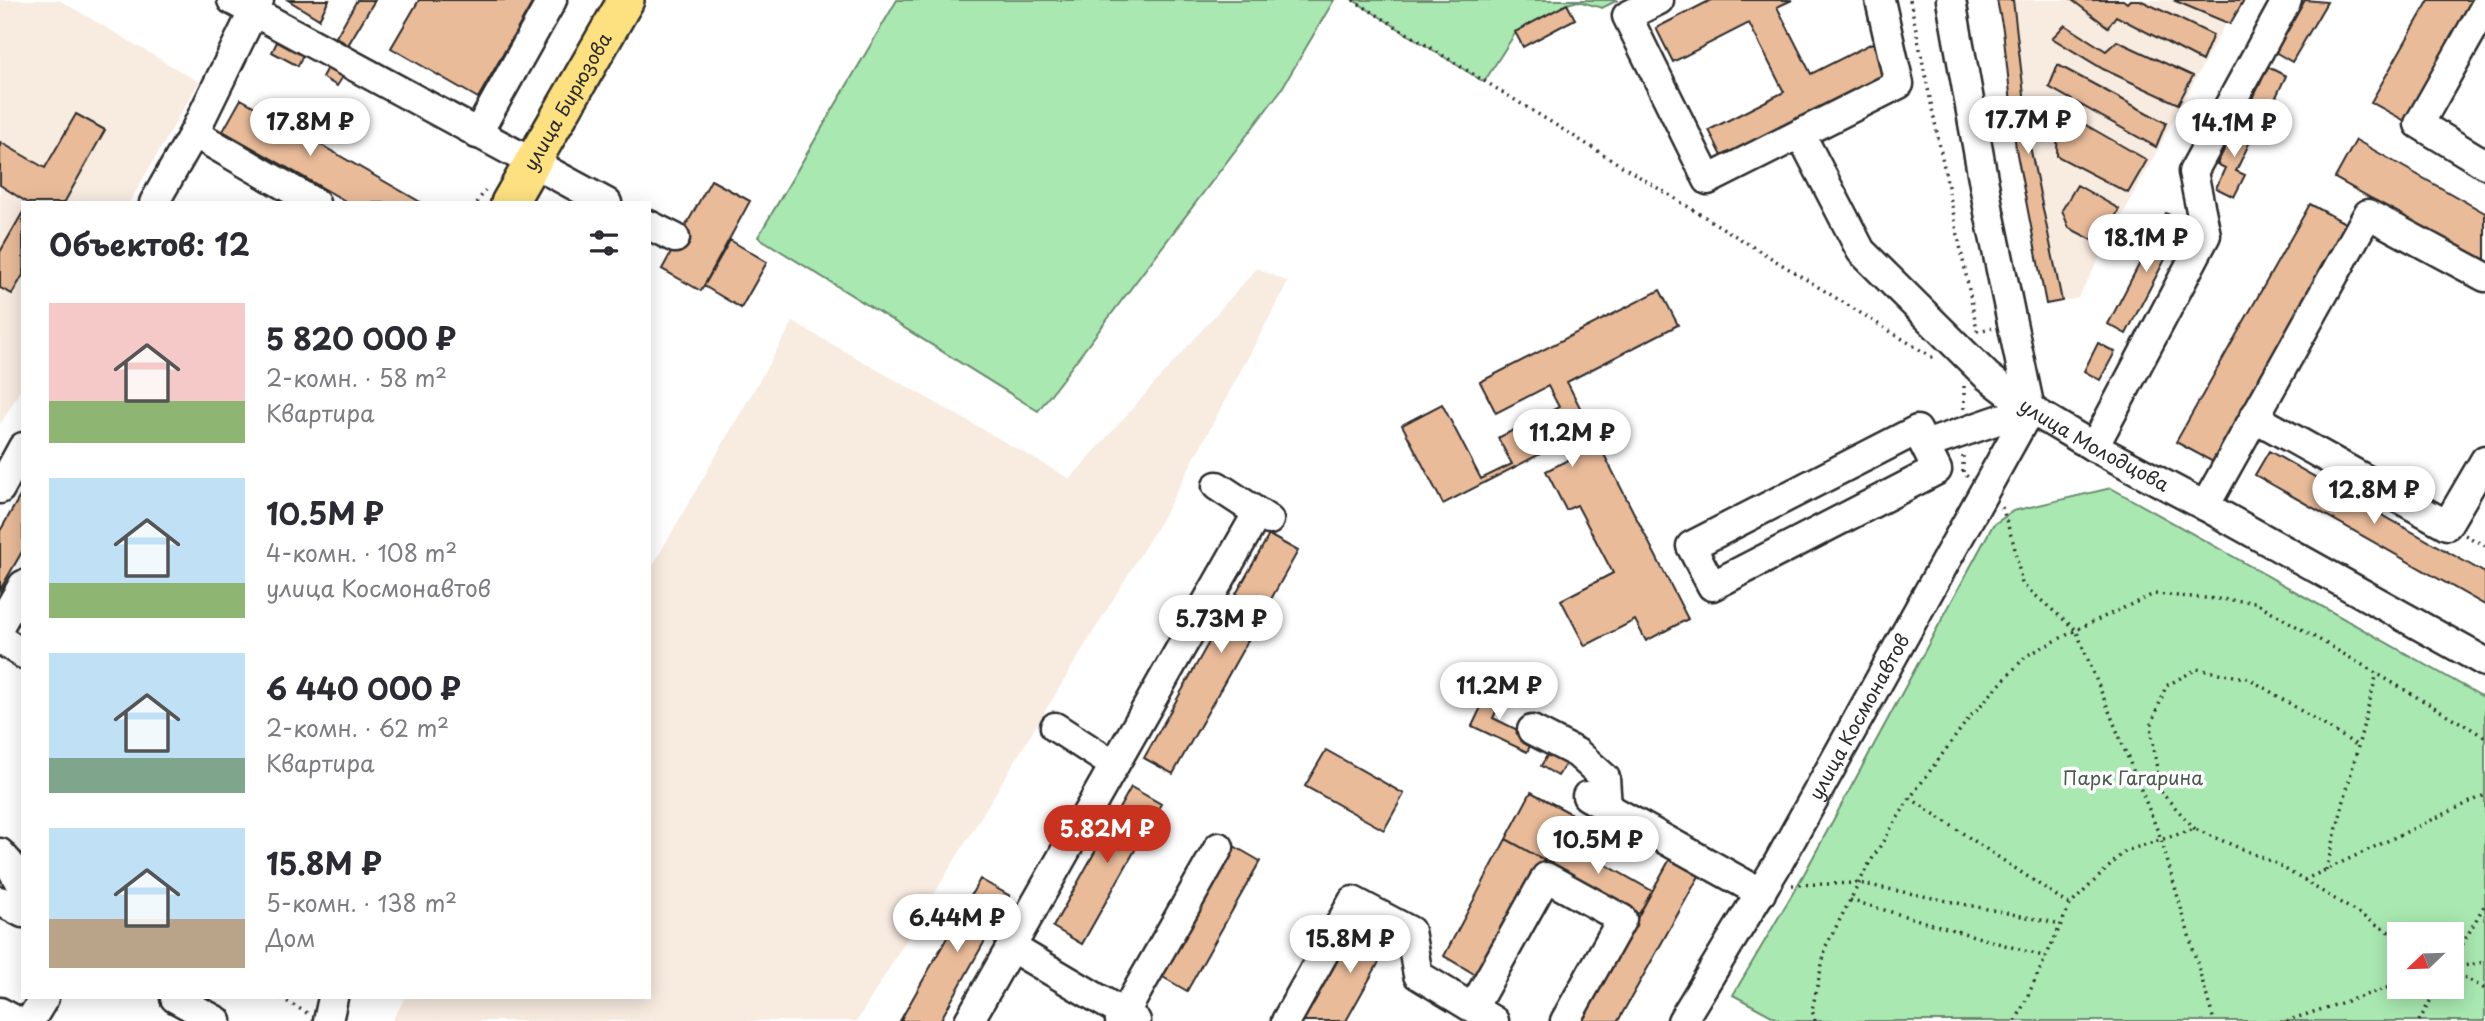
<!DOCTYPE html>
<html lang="ru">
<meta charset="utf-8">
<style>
:root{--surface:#fff;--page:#f7f7f7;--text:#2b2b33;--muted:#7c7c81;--accent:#c8321e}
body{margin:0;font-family:"Playpen Sans",sans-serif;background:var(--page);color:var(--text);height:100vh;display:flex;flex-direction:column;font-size:26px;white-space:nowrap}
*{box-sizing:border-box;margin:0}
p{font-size:23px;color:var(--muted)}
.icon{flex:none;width:38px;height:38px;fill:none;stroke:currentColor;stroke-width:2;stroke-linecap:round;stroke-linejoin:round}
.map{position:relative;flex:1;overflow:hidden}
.sheet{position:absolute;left:21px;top:201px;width:630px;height:798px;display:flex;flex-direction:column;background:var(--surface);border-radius:0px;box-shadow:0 4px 18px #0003}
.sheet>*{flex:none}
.needle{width:46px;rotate:247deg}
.tools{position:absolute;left:2387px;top:922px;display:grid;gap:14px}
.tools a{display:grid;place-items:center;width:77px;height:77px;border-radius:0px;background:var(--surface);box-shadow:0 4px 18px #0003;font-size:35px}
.price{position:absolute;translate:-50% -60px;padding:0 16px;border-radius:24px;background:#fff;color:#222;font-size:23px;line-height:46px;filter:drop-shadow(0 2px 4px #0008)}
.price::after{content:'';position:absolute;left:50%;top:42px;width:21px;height:16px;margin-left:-10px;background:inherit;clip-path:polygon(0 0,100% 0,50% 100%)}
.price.active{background:var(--accent);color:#fff}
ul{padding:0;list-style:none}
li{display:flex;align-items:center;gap:21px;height:175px;padding:0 28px}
li span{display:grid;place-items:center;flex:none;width:196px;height:140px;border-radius:0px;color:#555}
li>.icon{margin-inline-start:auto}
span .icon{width:84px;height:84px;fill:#fffc;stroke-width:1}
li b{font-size:30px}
h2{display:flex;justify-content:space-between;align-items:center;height:84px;padding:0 28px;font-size:30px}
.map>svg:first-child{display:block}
.built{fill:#f8ebe0}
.green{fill:#a9e9b1;stroke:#6a8a6e;stroke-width:2;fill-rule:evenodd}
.building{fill:#e9bb99;stroke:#2b2b2b;stroke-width:2}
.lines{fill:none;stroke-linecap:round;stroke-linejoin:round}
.minor-casing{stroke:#2b2b2b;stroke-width:33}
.major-casing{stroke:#2b2b2b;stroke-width:40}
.path{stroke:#2b2b2b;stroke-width:3.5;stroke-dasharray:2 5;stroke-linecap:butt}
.minor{stroke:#fff;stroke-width:28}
.major{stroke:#fde080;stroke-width:35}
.labels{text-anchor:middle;stroke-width:7;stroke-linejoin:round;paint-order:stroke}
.street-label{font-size:19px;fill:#2b2b2b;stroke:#fff}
.park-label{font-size:19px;fill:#4a5a4c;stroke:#fff}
</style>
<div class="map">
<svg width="2485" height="1021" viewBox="0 0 2485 1021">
<rect width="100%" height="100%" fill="#fff"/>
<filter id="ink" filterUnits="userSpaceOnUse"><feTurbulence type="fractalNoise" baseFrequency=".0143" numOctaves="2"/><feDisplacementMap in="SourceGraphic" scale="14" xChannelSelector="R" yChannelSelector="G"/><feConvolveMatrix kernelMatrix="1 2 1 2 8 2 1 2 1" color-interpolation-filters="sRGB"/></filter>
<g filter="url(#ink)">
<!-- built -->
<path class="built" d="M 0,0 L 59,0 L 199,82 L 129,203 L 23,203 L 23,385 L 0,425 Z
M 1997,0 L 2238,0 L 2078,298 L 2046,304 L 2016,149 L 2003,30 Z
M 1257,268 L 1288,282 L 1163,517 L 857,1021 L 392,1021 L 405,998 L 649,998 L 649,572 L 793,322 L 1070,479 Z"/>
<!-- green -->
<path class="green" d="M 897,0 L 1334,0 L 1281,90 L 1038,411 L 758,237 Z
M 1353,0 L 1618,0 L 1602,8 L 1578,1 L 1567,4 L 1516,32 L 1484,82 Z
M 2111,488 L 2485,698 L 2485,1021 L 1781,1021 L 1733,995 L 1804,874 L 1993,525 L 2013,511 ZM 2452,934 L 2452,987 L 2399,987 L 2399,934 Z"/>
<!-- building -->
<path class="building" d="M 288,0 L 329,0 L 319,19 Z
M 357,0 L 375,0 L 348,45 L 336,37 Z
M 419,0 L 534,0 L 478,98 L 391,48 Z
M 1711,0 L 1792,0 L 1777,7 L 1811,74 L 1876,41 L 1893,74 L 1724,160 L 1709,130 L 1784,92 L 1749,23 L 1673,62 L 1656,28 Z
M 1997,0 L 2013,0 L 2030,146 L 2062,301 L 2046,304 L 2016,149 L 2003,30 Z
M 2072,0 L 2123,0 L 2127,3 L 2130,0 L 2140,0 L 2213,35 L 2202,61 L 2116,16 L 2108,27 Z
M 2173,0 L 2244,0 L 2230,24 Z
M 2305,0 L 2327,2 L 2292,62 L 2275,52 Z
M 2429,0 L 2472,0 L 2405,121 L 2371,102 Z
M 1567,4 L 1575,19 L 1523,47 L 1515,32 Z
M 2065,25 L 2106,51 L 2117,41 L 2193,76 L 2178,104 L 2103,69 L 2052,38 Z
M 280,36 L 305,50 L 298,66 L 272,52 Z
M 329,64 L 345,73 L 337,86 L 322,77 Z
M 2058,65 L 2166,123 L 2156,147 L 2049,87 Z
M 2268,67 L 2286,76 L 2265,120 L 2247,111 Z
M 241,99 L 422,203 L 349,203 L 223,131 Z
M 2058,109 L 2147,160 L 2128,193 L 2057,156 Z
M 76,114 L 105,130 L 64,203 L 28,203 L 0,185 L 0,142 L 45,168 Z
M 2238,121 L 2256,129 L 2236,171 L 2245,175 L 2234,197 L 2216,188 L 2225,168 L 2217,164 Z
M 2356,140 L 2485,213 L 2485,262 L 2335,178 Z
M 711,180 L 750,201 L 701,291 L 662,269 Z
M 2077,185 L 2119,209 L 2102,245 L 2069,228 L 2062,210 Z
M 2310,204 L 2347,224 L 2213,462 L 2176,442 Z
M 23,212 L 23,275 L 12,294 L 0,288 L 0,252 Z
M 2166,213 L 2184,223 L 2126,334 L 2108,324 Z
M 730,240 L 767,262 L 741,308 L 704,286 Z
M 1660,290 L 1678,325 L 1567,382 L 1688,619 L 1646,641 L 1635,620 L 1585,646 L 1561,600 L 1613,573 L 1577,505 L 1566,510 L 1546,471 L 1576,456 L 1567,440 L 1443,504 L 1402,425 L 1442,404 L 1481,479 L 1512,464 L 1498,438 L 1559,407 L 1548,386 L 1496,413 L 1480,382 Z
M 2098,343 L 2115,352 L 2100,380 L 2084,371 Z
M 2269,451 L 2485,573 L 2485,605 L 2255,475 Z
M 23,491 L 23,550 L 0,590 L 0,531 Z
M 1269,535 L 1298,551 L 1173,774 L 1144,758 Z
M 1492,684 L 1506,691 L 1493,718 L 1534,738 L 1527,752 L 1472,726 Z
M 1552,747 L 1570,757 L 1558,776 L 1541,766 Z
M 1326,750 L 1404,794 L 1384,830 L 1305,786 Z
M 1131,787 L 1161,804 L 1082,944 L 1053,927 Z
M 1531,792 L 1570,813 L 1544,860 L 1506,839 Z
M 1557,837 L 1652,891 L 1639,914 L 1544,860 Z
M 1506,839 L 1544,860 L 1478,976 L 1444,956 Z
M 1234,846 L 1260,861 L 1187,991 L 1161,976 Z
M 1670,859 L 1699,876 L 1618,1021 L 1580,1021 Z
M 980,879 L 1010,896 L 940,1021 L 900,1021 Z
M 1361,919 L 1393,937 L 1346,1021 L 1303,1021 Z"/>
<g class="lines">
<!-- minor casing -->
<g class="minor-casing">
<g id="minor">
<path d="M 232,0 L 607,203"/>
<path d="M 1659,0 L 1627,16 L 1708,180 L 1899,84 L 1880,0"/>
<path d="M 1951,0 L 1989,212 L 2030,409"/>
<path d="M 2485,7 L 2419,124 L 2485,164"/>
<path d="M 194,133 L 315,203"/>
<path d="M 477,134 L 552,0"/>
<path id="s1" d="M 1801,135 L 1861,251 L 1987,376 L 2030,409 L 2094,447 L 2205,506 L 2485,662"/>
<path d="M 154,203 L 194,133 L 259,0"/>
<path d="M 649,225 L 675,238"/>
<path d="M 2254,417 L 2447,525 L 2485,460"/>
<path d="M 1917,430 L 1937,470 L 1712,586 L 1691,546 Z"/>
<path d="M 1925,445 L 2030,409"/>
<path d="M 2094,447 L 2206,235 L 2193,172 L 2287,0"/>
<path d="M 1217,486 L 1269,520"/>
<path d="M 0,489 L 23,447"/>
<path d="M 2205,506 L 2368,214 L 2485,277"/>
<path d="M 0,625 L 23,585"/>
<path d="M 0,639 L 23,654"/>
<path d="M 1055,727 L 1114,765"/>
<path d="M 1532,730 L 1577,753 L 1605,778 L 1607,807"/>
<path d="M 1587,796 L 1761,893"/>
<path d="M 0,853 L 9,863 L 23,889"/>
<path d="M 0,901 L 23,913"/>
<path d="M 1011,947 L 1136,1021"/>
<path d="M 175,998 L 217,1021"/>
<path d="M 1473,1008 L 1546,877 L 1622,919 L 1565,1021"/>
<path d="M 0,1012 L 17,1021"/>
<path d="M 30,1021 L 44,998"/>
<path d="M 328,1021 L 333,998"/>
<path d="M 969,1021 L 1257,514"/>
<path d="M 1120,1021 L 1219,847"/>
<path d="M 1286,1021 L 1353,901 L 1410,931 L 1418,975 L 1494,1021"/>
<path id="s2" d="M 1682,1021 L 1777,865 L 2030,409"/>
</g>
</g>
<!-- major casing -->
<g class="major-casing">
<g id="major">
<path id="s3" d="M 509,203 L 626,0"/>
</g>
</g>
<!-- path -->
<path class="path" d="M 1353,0 L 1935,359
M 1910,0 L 1978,334
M 477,203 L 485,190
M 1977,331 L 1992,328
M 1964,409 L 1964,386
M 1963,456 L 1963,473 L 1968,477
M 2002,507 L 2014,545 L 2022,584 L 2076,630 L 2161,839 L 2214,1021
M 2465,535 L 2485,546
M 1910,798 L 2070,905
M 2195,829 L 2160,791 L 2151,726 L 2166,686 L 2197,669 L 2250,679 L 2358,746
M 2326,870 L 2377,673
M 2304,880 L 2485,795
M 1792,885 L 1859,883 L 2061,924
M 1850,900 L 2046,957
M 2452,963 L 2485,904
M 2452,968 L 2485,962
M 2452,970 L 2485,989
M 281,998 L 307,1013
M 1815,1021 L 1812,1010 L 1826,946 L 1869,864 L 1910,798 L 1969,718 L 2026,656 L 2086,625 L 2154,594 L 2255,602 L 2485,737
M 2016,1021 L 2070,905 L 2125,851 L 2195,829 L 2275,863 L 2399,938
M 2286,1021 L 2399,984
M 2419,1021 L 2438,987"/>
<!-- minor -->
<use href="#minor" class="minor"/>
<!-- major -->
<use href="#major" class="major"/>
</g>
</g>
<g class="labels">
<!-- street labels -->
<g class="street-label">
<text dy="7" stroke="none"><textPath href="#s3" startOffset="117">улица Бирюзова</textPath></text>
<text dy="7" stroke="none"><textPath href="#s1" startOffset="436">улица Молодцова</textPath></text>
<text dy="7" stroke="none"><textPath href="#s2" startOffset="352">улица Космонавтов</textPath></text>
</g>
<!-- park labels -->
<g class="park-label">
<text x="2133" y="785">Парк Гагарина</text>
</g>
</g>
</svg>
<div class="tools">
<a><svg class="needle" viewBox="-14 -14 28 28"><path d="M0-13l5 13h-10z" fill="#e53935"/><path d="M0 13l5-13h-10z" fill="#7c7c81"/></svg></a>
</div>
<b class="price" style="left:2028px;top:156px">17.7M ₽</b>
<b class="price" style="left:310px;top:158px">17.8M ₽</b>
<b class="price" style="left:2234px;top:159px">14.1M ₽</b>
<b class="price" style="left:2146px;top:274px">18.1M ₽</b>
<b class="price" style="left:1572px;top:469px">11.2M ₽</b>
<b class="price" style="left:2374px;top:526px">12.8M ₽</b>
<b class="price" style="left:1221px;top:655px">5.73M ₽</b>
<b class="price" style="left:1499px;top:722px">11.2M ₽</b>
<b class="price active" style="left:1107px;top:865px">5.82M ₽</b>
<b class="price" style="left:1598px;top:876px">10.5M ₽</b>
<b class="price" style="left:957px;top:954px">6.44M ₽</b>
<b class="price" style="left:1350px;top:975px">15.8M ₽</b>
<section class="sheet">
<h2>Объектов: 12<svg class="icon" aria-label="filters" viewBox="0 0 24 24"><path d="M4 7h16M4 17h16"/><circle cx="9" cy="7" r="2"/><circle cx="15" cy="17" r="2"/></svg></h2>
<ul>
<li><span style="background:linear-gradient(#f6c9c9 70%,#8fb573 0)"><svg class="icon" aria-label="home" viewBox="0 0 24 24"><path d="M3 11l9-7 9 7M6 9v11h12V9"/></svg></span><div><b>5 820 000 ₽</b><p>2-комн. · 58 m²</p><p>Квартира</p></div></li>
<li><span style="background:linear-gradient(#bfe0f5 75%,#8fb573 0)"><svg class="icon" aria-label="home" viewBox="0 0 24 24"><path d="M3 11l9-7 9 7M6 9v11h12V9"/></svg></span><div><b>10.5M ₽</b><p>4-комн. · 108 m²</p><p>улица Космонавтов</p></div></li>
<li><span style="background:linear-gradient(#bfe0f5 75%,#7fa58c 0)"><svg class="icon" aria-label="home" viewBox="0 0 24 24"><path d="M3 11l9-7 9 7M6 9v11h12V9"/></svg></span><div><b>6 440 000 ₽</b><p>2-комн. · 62 m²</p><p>Квартира</p></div></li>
<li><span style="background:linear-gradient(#bfe0f5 65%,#b9a48a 0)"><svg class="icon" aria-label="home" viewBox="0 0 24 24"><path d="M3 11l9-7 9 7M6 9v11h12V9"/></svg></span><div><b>15.8M ₽</b><p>5-комн. · 138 m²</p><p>Дом</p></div></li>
</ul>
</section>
</div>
